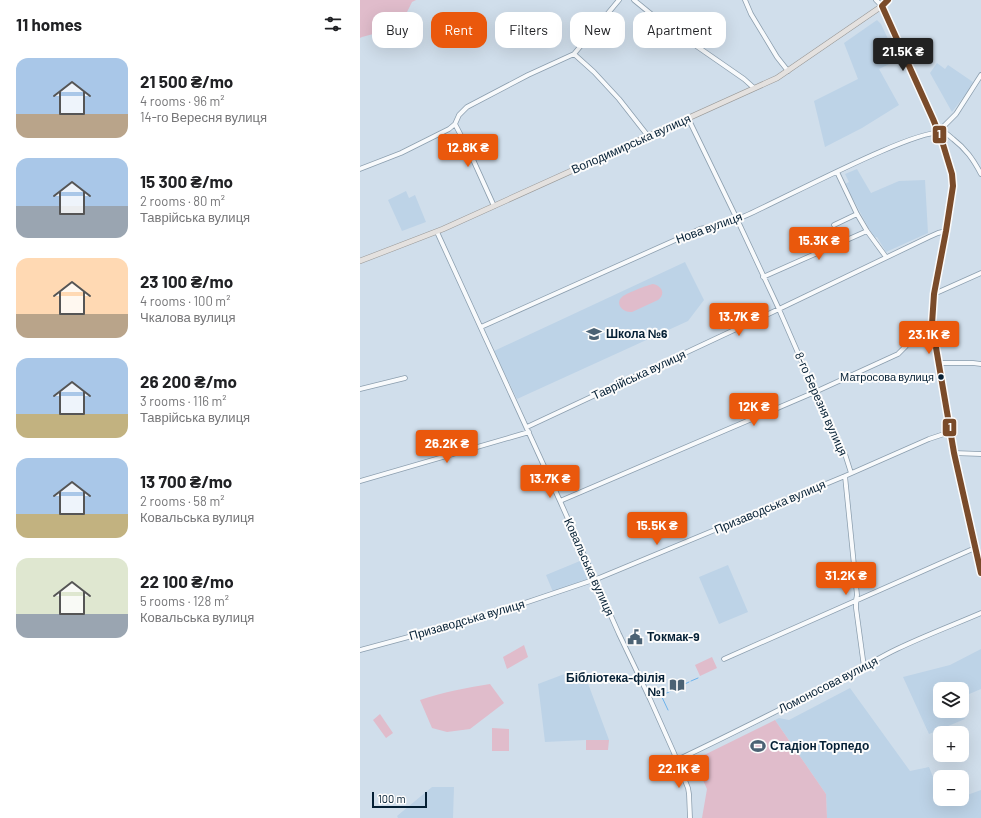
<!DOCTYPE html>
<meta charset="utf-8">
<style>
:root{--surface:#fff;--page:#f6f6f6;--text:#202124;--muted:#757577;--accent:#ea580c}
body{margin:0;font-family:Barlow,sans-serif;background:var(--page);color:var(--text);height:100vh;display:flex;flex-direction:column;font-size:15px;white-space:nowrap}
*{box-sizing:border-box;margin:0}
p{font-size:13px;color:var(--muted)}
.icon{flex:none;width:22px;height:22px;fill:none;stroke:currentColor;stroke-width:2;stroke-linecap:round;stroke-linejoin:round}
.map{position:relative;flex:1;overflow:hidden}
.sheet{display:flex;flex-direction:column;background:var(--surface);width:360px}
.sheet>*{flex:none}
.banner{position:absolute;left:12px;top:12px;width:380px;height:36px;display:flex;gap:8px}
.tools{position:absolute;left:573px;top:682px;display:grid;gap:8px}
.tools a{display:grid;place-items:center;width:36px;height:36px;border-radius:8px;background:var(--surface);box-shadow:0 4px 16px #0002;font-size:20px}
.scale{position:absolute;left:12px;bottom:10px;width:55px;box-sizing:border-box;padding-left:4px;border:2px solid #041f34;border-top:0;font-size:11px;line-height:14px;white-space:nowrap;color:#041f34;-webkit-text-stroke:3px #fcfcfc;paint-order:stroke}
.price{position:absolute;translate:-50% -34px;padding:0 9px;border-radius:4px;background:var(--accent);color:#fff;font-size:13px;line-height:26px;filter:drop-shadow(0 1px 2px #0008)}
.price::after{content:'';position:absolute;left:50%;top:24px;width:12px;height:9px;margin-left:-6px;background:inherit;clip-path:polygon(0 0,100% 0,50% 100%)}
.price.on{background:#222;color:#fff}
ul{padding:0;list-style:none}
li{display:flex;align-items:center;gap:12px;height:100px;padding:0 16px}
li span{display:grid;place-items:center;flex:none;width:112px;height:80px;border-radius:12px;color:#555}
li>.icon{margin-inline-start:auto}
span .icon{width:48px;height:48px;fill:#fffc;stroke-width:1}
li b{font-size:17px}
h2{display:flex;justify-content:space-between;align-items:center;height:48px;padding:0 16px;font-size:17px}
.tag{padding:0 14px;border-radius:12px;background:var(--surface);box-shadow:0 4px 16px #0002;font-size:14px;line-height:36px}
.tag.on{background:var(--accent);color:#fff}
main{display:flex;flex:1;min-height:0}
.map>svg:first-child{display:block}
.built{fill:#bdd3e7}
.green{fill:#e0bccb}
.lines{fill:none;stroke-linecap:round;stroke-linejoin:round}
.stream{stroke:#6db3ec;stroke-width:1}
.minor-casing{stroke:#8b9eae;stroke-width:5.5}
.major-casing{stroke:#999998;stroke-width:6}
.minor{stroke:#f8fafc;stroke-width:4}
.major{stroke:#e4e1df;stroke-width:5}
.bus-1-casing{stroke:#fcfcfc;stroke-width:9}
.bus-1{stroke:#7a4b2a;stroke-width:6}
.bus-dot{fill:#041f34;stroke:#fcfcfc;stroke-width:1.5}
.labels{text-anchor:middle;stroke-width:4;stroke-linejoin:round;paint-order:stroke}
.bus-label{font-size:11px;fill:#041f34;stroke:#fcfcfc;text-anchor:end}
.street-label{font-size:12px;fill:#041f34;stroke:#fcfcfc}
.poi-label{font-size:12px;font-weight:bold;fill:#041f34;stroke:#fcfcfc;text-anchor:start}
.line-badge{stroke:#fcfcfc;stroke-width:1.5}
.badge-label{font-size:11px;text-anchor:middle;font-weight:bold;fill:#fff}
</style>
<main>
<section class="sheet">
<h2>11 homes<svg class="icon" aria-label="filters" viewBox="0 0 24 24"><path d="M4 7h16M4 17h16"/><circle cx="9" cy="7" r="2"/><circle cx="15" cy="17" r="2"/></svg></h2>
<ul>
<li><span style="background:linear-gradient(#a9c7e8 70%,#b9a48a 0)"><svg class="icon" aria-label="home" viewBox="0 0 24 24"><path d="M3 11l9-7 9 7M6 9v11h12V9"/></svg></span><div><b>21 500 ₴/mo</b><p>4 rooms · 96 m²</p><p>14-го Вересня вулиця</p></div></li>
<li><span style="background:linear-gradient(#a9c7e8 60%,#9aa5b1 0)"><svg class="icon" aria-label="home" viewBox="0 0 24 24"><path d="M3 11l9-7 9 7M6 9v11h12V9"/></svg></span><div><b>15 300 ₴/mo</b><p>2 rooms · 80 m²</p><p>Таврійська вулиця</p></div></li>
<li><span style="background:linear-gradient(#ffd9b3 70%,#b9a48a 0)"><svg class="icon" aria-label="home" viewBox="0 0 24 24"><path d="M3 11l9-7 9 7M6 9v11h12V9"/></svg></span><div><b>23 100 ₴/mo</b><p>4 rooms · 100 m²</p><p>Чкалова вулиця</p></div></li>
<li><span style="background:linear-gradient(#a9c7e8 70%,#c2b280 0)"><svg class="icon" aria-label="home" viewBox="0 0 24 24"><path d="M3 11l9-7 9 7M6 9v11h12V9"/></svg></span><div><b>26 200 ₴/mo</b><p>3 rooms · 116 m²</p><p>Таврійська вулиця</p></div></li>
<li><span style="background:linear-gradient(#a9c7e8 70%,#c2b280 0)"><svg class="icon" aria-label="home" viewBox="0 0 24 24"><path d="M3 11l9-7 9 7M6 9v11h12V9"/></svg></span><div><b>13 700 ₴/mo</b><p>2 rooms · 58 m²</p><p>Ковальська вулиця</p></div></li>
<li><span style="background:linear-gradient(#dfe7d0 70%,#9aa5b1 0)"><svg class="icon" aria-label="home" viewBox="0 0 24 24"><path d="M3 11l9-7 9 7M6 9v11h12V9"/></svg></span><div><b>22 100 ₴/mo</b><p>5 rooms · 128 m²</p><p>Ковальська вулиця</p></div></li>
</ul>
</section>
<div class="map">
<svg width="621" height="818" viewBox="0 0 621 818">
<rect width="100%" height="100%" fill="#d0deeb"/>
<!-- built -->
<path class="built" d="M 517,20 L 521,24 L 538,60 L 519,69 L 539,105 L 502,128 L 465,147 L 454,101 L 498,79 L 484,43 Z
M 577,63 L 585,69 L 588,65 L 613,82 L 608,91 L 592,112 L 570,73 Z
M 497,169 L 511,193 L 539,181 L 565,180 L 568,233 L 526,252 L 517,237 L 514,238 L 485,184 L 489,182 L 485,174 Z
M 46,191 L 49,198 L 55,195 L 66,222 L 42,231 L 28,200 Z
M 325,262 L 344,300 L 328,321 L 157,399 L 134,351 Z
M 220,561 L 228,580 L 193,592 L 186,575 Z
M 368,565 L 388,612 L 359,624 L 339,577 Z
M 621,649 L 621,689 L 602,697 L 602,689 L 580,689 L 580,711 L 601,711 L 605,719 L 569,734 L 543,677 L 590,665 Z
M 215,670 L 226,678 L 249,740 L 226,740 L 185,742 L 178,684 Z
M 490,688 L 550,771 L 569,767 L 580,794 L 580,799 L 582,799 L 583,803 L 595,799 L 602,799 L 602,797 L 621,790 L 621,818 L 467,818 L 466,794 L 415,720 L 419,718 L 429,720 Z
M 72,787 L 94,787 L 93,818 L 38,818 L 37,816 Z"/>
<!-- green -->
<path class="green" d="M 0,0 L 56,0 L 52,2 L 46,14 L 36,23 L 17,33 L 2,37 L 0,38 Z
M 293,284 C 302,286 306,294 298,300 L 272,312 C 262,313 254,303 263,296 C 268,293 287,285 293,284 Z
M 164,645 L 168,657 L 147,669 L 143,657 Z
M 352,657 L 357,668 L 340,676 L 335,665 Z
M 130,684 L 144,703 L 110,729 L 87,732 L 72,728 L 60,700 C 83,692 106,688 130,684 Z
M 20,714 L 33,733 L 26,738 L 13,720 Z
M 415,720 L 466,794 L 467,818 L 342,818 L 347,789 L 334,760 Z
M 132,728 L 149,729 L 149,751 L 132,751 Z
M 226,740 L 249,740 L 248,750 L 226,750 Z"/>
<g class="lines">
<!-- stream -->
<path class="stream" d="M 331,681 L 338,678
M 290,691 L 291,691
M 310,691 L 329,682
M 293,692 L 300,694
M 301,695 L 308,710
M 302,695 L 309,692"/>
<!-- minor casing -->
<g class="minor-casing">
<path id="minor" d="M 274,0 L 296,18 L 384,79 L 394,88
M 385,0 L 391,14 L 417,57 L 428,71
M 516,0 L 522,6
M 214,54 L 234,72 L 259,99 L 288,136
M 328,118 L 376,217 L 418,307 L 455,392 L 485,454 L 491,473
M 95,124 L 110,153 L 134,206
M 578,132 L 596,114 L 621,75
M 0,169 L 41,153 L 89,129 L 95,124 L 99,115 L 107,107 L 168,75 L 214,54 L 259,0
M 477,172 L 497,214 L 507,231 L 526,257
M 474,225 L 497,214
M 77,232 L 200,501 L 259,634 L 290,699 L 314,753 L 328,788 L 329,794 L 330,818
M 403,277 L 507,231
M 574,294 L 621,273
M 121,327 L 340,229 C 352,226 366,224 378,219 C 411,206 561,124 585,133 C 588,134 590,137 593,139 C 606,149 613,159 621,174
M 579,363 L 613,363 L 621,364
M 0,389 L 45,378
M 167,427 L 419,309 L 569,237 L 578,233 L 586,231
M 594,453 L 621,454
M 485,476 L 497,595 L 496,600 L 496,608 L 504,667
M 0,481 L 169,432
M 200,501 L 455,392 L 538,354 L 546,346 L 551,334 L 557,328 L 572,324
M 0,650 L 126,616 L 239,578 L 485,476 L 569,439 L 590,432
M 364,659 L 615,548
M 317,760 C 376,732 435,702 494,672 C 508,665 522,656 537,649 C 564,636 593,625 621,613"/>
</g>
<!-- major casing -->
<g class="major-casing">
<path id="major" d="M 522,6 L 573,119 L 582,141 L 592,174 L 593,186 L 586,231 L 574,294 L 572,324 L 594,453 L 621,573
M 0,261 L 83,229 L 417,78 L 522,6 L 528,0"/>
</g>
<!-- minor -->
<use href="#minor" class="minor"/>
<!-- major -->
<use href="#major" class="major"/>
<!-- bus-1 casing -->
<g class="bus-1-casing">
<path id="bus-1" d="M 528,0 L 522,6 L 573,119 L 582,141 L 592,174 L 593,186 L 586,231 L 574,294 L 572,324 L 594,453 L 621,573"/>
</g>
<!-- bus-1 -->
<use href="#bus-1" class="bus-1"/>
</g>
<!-- icons -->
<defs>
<g id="school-bare" transform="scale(1.2)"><path d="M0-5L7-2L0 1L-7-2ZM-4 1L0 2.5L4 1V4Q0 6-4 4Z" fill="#4b6274" stroke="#fcfcfc" stroke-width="2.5" paint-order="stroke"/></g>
<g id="civic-bare" transform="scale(1.2)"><path d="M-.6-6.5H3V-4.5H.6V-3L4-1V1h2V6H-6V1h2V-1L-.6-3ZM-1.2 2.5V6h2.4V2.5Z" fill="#4b6274" stroke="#fcfcfc" stroke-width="2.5" paint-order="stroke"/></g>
<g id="library-bare" transform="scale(1.2)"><path d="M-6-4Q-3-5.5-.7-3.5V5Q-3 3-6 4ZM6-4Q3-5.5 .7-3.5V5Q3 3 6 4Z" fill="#4b6274" stroke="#fcfcfc" stroke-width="2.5" paint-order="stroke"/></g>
<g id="stadium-bare" transform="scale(1.2)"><path d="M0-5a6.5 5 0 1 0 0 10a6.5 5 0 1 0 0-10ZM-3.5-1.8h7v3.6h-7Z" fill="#4b6274" stroke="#fcfcfc" stroke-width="2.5" paint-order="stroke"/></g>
</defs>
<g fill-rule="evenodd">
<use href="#school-bare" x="234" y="334"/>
<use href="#civic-bare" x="275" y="637"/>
<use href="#library-bare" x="317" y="685"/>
<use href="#stadium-bare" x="398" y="746"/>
</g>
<!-- markers -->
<circle class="bus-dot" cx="581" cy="377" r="3.5"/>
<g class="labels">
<!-- bus labels -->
<g class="bus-label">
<text x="574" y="381">Матросова вулиця</text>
</g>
<!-- street labels -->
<g class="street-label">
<text transform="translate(271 144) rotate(-24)" y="4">Володимирська вулиця</text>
<text transform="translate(349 228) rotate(-20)" y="4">Нова вулиця</text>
<text transform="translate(279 375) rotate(-25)" y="4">Таврійська вулиця</text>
<text transform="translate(461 404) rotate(66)" y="4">8-го Березня вулиця</text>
<text transform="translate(410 507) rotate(-23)" y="4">Призаводська вулиця</text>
<text transform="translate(229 567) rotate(66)" y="4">Ковальська вулиця</text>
<text transform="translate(107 620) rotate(-16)" y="4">Призаводська вулиця</text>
<text transform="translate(468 685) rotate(-27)" y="4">Ломоносова вулиця</text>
</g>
<!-- poi labels -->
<g class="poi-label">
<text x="246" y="338">Школа №6</text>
<text x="287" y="641">Токмак-9</text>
<text x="305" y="682" text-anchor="end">Бібліотека-філія<tspan x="305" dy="14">№1</tspan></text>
<text x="410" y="750">Стадіон Торпедо</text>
</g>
</g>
<g class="line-badge">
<rect x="572" y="125" width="15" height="19" rx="4" fill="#7a4b2a"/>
<rect x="582" y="418" width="15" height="19" rx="4" fill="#7a4b2a"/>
</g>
<g class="badge-label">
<text x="579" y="138">1</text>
<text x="590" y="431">1</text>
</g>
</svg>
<div class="tools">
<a><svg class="icon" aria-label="layers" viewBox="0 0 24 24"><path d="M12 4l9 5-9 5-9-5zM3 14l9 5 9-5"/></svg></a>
<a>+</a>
<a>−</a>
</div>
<div class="scale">100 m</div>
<b class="price on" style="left:543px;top:72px">21.5K ₴</b>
<b class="price" style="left:108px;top:168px">12.8K ₴</b>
<b class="price" style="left:459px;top:261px">15.3K ₴</b>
<b class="price" style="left:379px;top:337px">13.7K ₴</b>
<b class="price" style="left:569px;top:355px">23.1K ₴</b>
<b class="price" style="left:394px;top:427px">12K ₴</b>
<b class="price" style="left:87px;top:464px">26.2K ₴</b>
<b class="price" style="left:190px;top:499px">13.7K ₴</b>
<b class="price" style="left:297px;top:546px">15.5K ₴</b>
<b class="price" style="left:486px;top:596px">31.2K ₴</b>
<b class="price" style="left:319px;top:789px">22.1K ₴</b>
<div class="banner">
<a class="tag">Buy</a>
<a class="tag on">Rent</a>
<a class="tag">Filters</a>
<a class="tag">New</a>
<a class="tag">Apartment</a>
</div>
</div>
</main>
